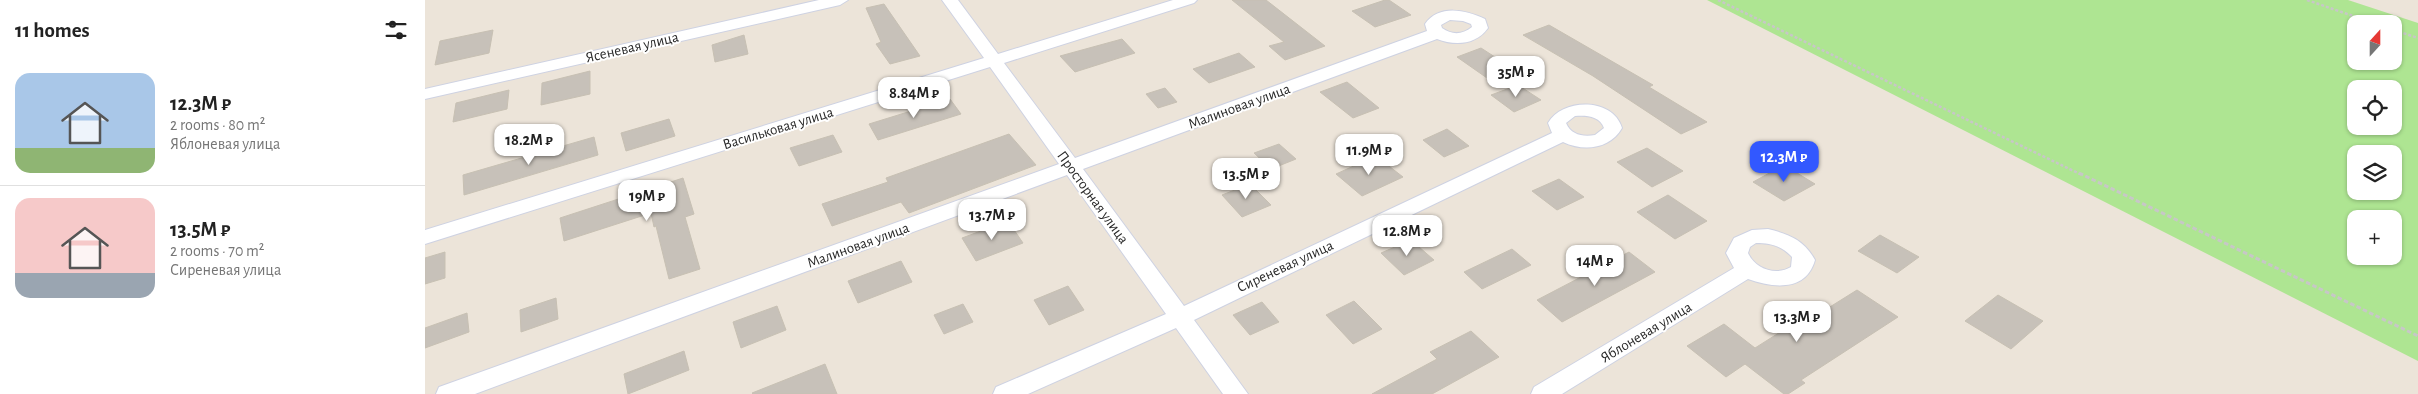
<!DOCTYPE html>
<meta charset="utf-8">
<style>
:root{--surface:#fff;--page:#f6f6f6;--text:#222;--muted:#767676;--line:#e0e0e0;--accent:#3258ff}
body{margin:0;font-family:"Alegreya Sans",sans-serif;background:var(--page);color:var(--text);height:100vh;display:flex;flex-direction:column;font-size:19px;white-space:nowrap}
*{box-sizing:border-box;margin:0}
p{font-size:16px;color:var(--muted)}
.icon{flex:none;width:28px;height:28px;fill:none;stroke:currentColor;stroke-width:2;stroke-linecap:round;stroke-linejoin:round}
.map{position:relative;flex:1;overflow:hidden}
.details{display:flex;flex-direction:column;background:var(--surface);width:425px}
.details>*{flex:none}
.needle{width:32px;rotate:21deg}
.tools{position:absolute;left:1922px;top:15px;display:grid;gap:10px}
.tools a{display:grid;place-items:center;width:55px;height:55px;border-radius:10px;background:var(--surface);box-shadow:0 1px 4px #0004;font-size:25px}
.price{position:absolute;translate:-50% -42px;padding:0 11px;border-radius:10px;background:#fff;color:#222;font-size:16px;line-height:32px;filter:drop-shadow(0 1px 2px #0008)}
.price::after{content:'';position:absolute;left:50%;top:30px;width:15px;height:11px;margin-left:-8px;background:inherit;clip-path:polygon(0 0,100% 0,50% 100%)}
.price.selected{background:var(--accent);color:#fff}
ul{padding:0;list-style:none}
li{display:flex;align-items:center;gap:15px;height:125px;padding:0 15px}
li+li{border-top:1px solid var(--line)}
li span{display:grid;place-items:center;flex:none;width:140px;height:100px;border-radius:15px;color:#555}
li>.icon{margin-inline-start:auto}
span .icon{width:60px;height:60px;fill:#fffc;stroke-width:1}
li b{font-size:21px}
h2{display:flex;justify-content:space-between;align-items:center;height:60px;padding:0 15px;font-size:21px}
main{display:flex;flex:1;min-height:0}
.map>svg:first-child{display:block}
.green{fill:#aee592;fill-rule:evenodd}
.building{fill:#c7c1b9;stroke:#c7c0b3}
.lines{fill:none;stroke-linecap:round;stroke-linejoin:round}
.street-casing{stroke:#ced2e2;stroke-width:2}
.path-far1{stroke:#c7c7c7;stroke-width:2.5;stroke-dasharray:3 2;stroke-linecap:butt}
.path{stroke:#c7c7c7;stroke-width:3;stroke-dasharray:4.5 2.5;stroke-linecap:butt}
.street{fill:#fff;fill-rule:evenodd}
.labels{text-anchor:middle;stroke-width:4;stroke-linejoin:round;paint-order:stroke}
.street-label{font-size:15px;fill:#282828;stroke:#fff}
</style>
<main>
<section class="details">
<h2>11 homes<svg class="icon" aria-label="filters" viewBox="0 0 24 24"><path d="M4 7h16M4 17h16"/><circle cx="9" cy="7" r="2"/><circle cx="15" cy="17" r="2"/></svg></h2>
<ul>
<li><span style="background:linear-gradient(#a9c7e8 75%,#8fb573 0)"><svg class="icon" aria-label="home" viewBox="0 0 24 24"><path d="M3 11l9-7 9 7M6 9v11h12V9"/></svg></span><div><b>12.3M ₽</b><p>2 rooms · 80 m²</p><p>Яблоневая улица</p></div></li>
<li><span style="background:linear-gradient(#f6c9c9 75%,#9aa5b1 0)"><svg class="icon" aria-label="home" viewBox="0 0 24 24"><path d="M3 11l9-7 9 7M6 9v11h12V9"/></svg></span><div><b>13.5M ₽</b><p>2 rooms · 70 m²</p><p>Сиреневая улица</p></div></li>
</ul>
</section>
<div class="map">
<svg width="1993" height="394" viewBox="0 0 1993 394">
<rect width="100%" height="100%" fill="#ece4d9"/>
<!-- green -->
<path class="green" d="M 1282,0 L 1923,0 L 1993,23 L 1993,361 ZM 1931,24 L 1969,24 L 1969,61 L 1931,61 ZM 1931,89 L 1969,89 L 1969,126 L 1931,126 ZM 1931,154 L 1969,154 L 1969,191 L 1931,191 ZM 1931,219 L 1969,219 L 1969,256 L 1931,256 Z"/>
<!-- building -->
<path class="building" d="M 807,0 L 841,0 L 900,46 L 860,60 L 844,46 L 859,42 Z
M 960,0 L 964,0 L 986,15 L 950,27 L 927,11 Z
M 459,4 L 495,56 L 465,64 L 451,44 L 456,42 L 441,8 Z
M 1124,25 L 1228,85 L 1224,87 L 1282,122 L 1256,134 L 1168,76 L 1098,35 Z
M 68,30 L 64,53 L 10,65 L 15,41 Z
M 319,35 L 323,54 L 290,62 L 287,45 Z
M 697,39 L 710,53 L 650,72 L 635,56 Z
M 1056,48 L 1087,68 L 1062,78 L 1032,57 Z
M 814,53 L 830,67 L 784,83 L 768,69 Z
M 165,71 L 165,94 L 116,105 L 117,83 Z
M 922,82 L 954,108 L 928,118 L 895,92 Z
M 1093,85 L 1116,100 L 1089,112 L 1066,95 Z
M 740,88 L 752,102 L 733,108 L 721,94 Z
M 84,90 L 82,109 L 28,122 L 31,103 Z
M 525,99 L 536,114 L 453,140 L 444,124 Z
M 244,119 L 250,136 L 201,151 L 196,133 Z
M 1022,129 L 1044,146 L 1019,157 L 998,140 Z
M 584,134 L 611,165 L 484,213 L 476,202 L 407,226 L 397,204 L 463,182 L 461,178 Z
M 408,135 L 417,152 L 374,166 L 365,148 Z
M 169,137 L 173,155 L 39,195 L 38,175 Z
M 854,144 L 871,159 L 846,169 L 829,153 Z
M 1222,148 L 1258,171 L 1227,187 L 1192,162 Z
M 951,156 L 978,177 L 937,196 L 911,174 Z
M 1359,165 L 1390,184 L 1359,201 L 1328,182 Z
M 258,178 L 269,214 L 260,217 L 275,269 L 244,279 L 231,226 L 229,227 L 226,213 L 139,241 L 135,218 Z
M 1134,179 L 1159,197 L 1132,210 L 1107,191 Z
M 825,184 L 846,205 L 817,217 L 797,195 Z
M 1243,195 L 1282,221 L 1250,239 L 1212,212 Z
M 583,221 L 598,243 L 551,261 L 537,238 Z
M 1455,235 L 1494,257 L 1472,273 L 1433,251 Z
M 986,240 L 1009,260 L 979,275 L 956,253 Z
M 1087,249 L 1106,265 L 1057,289 L 1039,272 Z
M 20,252 L 20,278 L 0,284 L 0,258 Z
M 1204,252 L 1230,272 L 1137,322 L 1112,300 Z
M 476,261 L 487,282 L 433,303 L 423,281 Z
M 643,286 L 659,310 L 624,325 L 609,300 Z
M 1432,290 L 1473,317 L 1376,380 L 1380,383 L 1363,394 L 1359,394 L 1320,364 L 1301,377 L 1262,346 L 1299,324 L 1330,348 L 1387,312 L 1392,315 Z
M 1573,295 L 1618,321 L 1586,349 L 1540,321 Z
M 131,298 L 133,319 L 96,332 L 95,310 Z
M 929,301 L 957,329 L 928,344 L 901,315 Z
M 837,302 L 854,322 L 825,335 L 808,315 Z
M 538,304 L 548,322 L 519,334 L 509,315 Z
M 352,306 L 361,330 L 316,348 L 308,322 Z
M 42,313 L 44,332 L 0,348 L 0,328 Z
M 1046,331 L 1074,357 L 1007,394 L 947,394 L 1012,359 L 1005,352 Z
M 259,351 L 264,370 L 203,394 L 199,374 Z
M 400,364 L 412,394 L 328,394 L 327,393 Z"/>
<g class="lines">
<!-- street casing -->
<g class="street-casing">
<path id="street" d="M 394,0 L 423,0 L 415,5 L 0,99 L 0,89 Z
M 517,0 L 533,0 L 573,54 L 748,0 L 772,0 L 769,3 L 579,63 L 650,158 L 1002,31 L 1000,24 C 1014,4 1041,10 1060,19 L 1063,28 C 1051,45 1030,46 1012,39 L 658,169 L 759,306 L 1127,133 L 1123,123 C 1137,98 1188,97 1197,128 C 1185,149 1159,152 1138,142 L 769,320 L 823,394 L 798,394 L 751,328 L 603,394 L 568,394 L 571,387 L 741,314 L 642,175 L 50,394 L 11,394 L 14,387 L 634,164 L 565,67 L 0,244 L 0,230 L 559,58 ZM 1025,20 L 1038,21 L 1046,24 L 1047,27 C 1037,35 1027,35 1017,28 L 1016,25 ZM 1150,116 C 1161,115 1175,116 1179,128 L 1170,135 C 1158,137 1146,135 1141,123 Z
M 1343,229 C 1364,234 1379,240 1390,260 C 1381,292 1348,288 1323,279 L 1137,394 L 1106,394 L 1109,387 L 1309,268 L 1301,253 L 1309,238 L 1327,230 ZM 1331,243 C 1346,243 1357,246 1367,257 L 1366,267 C 1351,276 1330,269 1323,253 L 1325,247 Z"/>
</g>
<!-- path-far1 -->
<path class="path-far1" d="M 1293,0 L 1657,175
M 1882,0 L 1951,24
M 1969,30 L 1993,38"/>
<!-- path -->
<path class="path" d="M 1654,173 L 1993,336"/>
<!-- street -->
<use href="#street" class="street"/>
</g>
<g class="labels">
<!-- street labels -->
<g class="street-label">
<text transform="translate(207 47) rotate(-13)" y="5">Ясеневая улица</text>
<text transform="translate(814 106) rotate(-20)" y="5">Малиновая улица</text>
<text transform="translate(353 128) rotate(-17)" y="5">Васильковая улица</text>
<text transform="translate(668 197) rotate(54)" y="5">Просторная улица</text>
<text transform="translate(433 245) rotate(-20)" y="5">Малиновая улица</text>
<text transform="translate(860 266) rotate(-25)" y="5">Сиреневая улица</text>
<text transform="translate(1221 332) rotate(-31)" y="5">Яблоневая улица</text>
</g>
</g>
</svg>
<div class="tools">
<a><svg class="needle" viewBox="-14 -14 28 28"><path d="M0-13l5 13h-10z" fill="#e53935"/><path d="M0 13l5-13h-10z" fill="#767676"/></svg></a>
<a><svg class="icon" aria-label="locate" viewBox="0 0 24 24"><circle cx="12" cy="12" r="6"/><path d="M12 2v4M12 18v4M2 12h4M18 12h4"/></svg></a>
<a><svg class="icon" aria-label="layers" viewBox="0 0 24 24"><path d="M12 4l9 5-9 5-9-5zM3 14l9 5 9-5"/></svg></a>
<a>+</a>
</div>
<b class="price" style="left:1091px;top:98px">35M ₽</b>
<b class="price" style="left:489px;top:119px">8.84M ₽</b>
<b class="price" style="left:104px;top:166px">18.2M ₽</b>
<b class="price" style="left:944px;top:176px">11.9M ₽</b>
<b class="price selected" style="left:1359px;top:183px">12.3M ₽</b>
<b class="price" style="left:821px;top:200px">13.5M ₽</b>
<b class="price" style="left:222px;top:222px">19M ₽</b>
<b class="price" style="left:567px;top:241px">13.7M ₽</b>
<b class="price" style="left:982px;top:257px">12.8M ₽</b>
<b class="price" style="left:1170px;top:287px">14M ₽</b>
<b class="price" style="left:1372px;top:343px">13.3M ₽</b>
</div>
</main>
